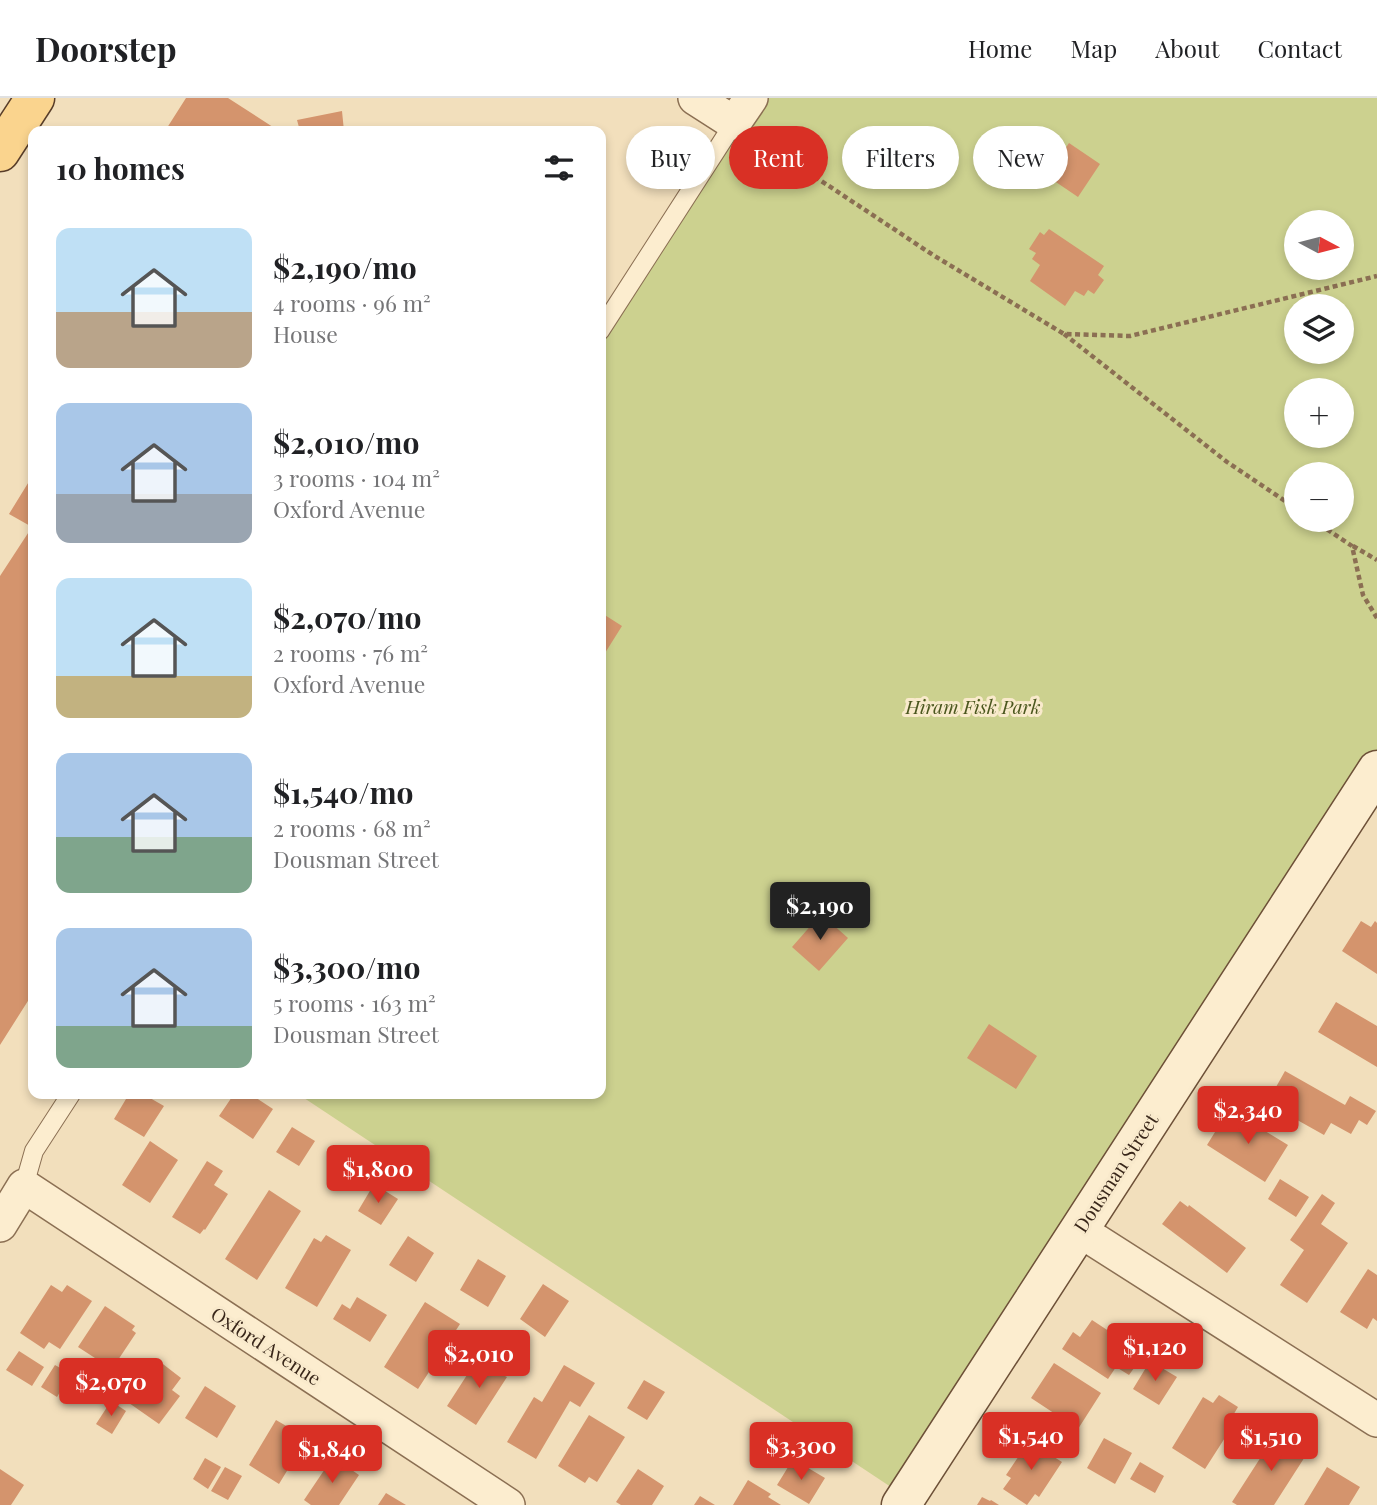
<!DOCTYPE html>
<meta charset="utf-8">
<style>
:root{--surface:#fff;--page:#f6f6f6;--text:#202124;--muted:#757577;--line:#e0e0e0;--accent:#d93025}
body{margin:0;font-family:"Playfair Display",serif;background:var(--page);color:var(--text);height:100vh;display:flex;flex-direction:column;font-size:26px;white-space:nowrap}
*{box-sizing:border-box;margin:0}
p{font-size:23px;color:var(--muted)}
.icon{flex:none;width:38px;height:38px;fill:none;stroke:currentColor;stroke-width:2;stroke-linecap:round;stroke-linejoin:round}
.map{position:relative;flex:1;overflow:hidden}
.details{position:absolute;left:28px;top:28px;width:578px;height:973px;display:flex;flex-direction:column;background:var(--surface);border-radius:14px;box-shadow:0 4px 10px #0003}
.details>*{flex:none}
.hud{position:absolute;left:626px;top:28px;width:644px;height:63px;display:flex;gap:14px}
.needle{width:46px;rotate:97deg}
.tools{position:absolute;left:1284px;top:112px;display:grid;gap:14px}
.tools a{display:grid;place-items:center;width:70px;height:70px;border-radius:50%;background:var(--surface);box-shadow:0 4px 10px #0003;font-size:35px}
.price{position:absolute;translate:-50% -60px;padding:0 16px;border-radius:7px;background:var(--accent);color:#fff;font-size:23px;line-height:46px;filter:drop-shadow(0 2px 4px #0008)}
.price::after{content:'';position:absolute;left:50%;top:42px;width:21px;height:16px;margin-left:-10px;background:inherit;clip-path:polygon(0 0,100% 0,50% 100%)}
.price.on{background:#222;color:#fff}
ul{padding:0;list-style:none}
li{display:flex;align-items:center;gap:21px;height:175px;padding:0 28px}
li span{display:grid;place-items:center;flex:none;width:196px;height:140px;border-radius:14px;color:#555}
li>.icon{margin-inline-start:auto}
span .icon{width:84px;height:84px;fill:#fffc;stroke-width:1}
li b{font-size:30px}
h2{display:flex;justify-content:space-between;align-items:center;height:84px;padding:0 28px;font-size:30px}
.tag{padding:0 24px;border-radius:32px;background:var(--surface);box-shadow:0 4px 10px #0003;font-size:24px;line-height:63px}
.tag.on{background:var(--accent);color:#fff}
header{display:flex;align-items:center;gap:42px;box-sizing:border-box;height:98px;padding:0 35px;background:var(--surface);border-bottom:2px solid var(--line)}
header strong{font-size:33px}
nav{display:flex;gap:38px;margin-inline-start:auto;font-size:24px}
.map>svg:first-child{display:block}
.green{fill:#ccd18f;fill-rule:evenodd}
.building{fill:#d4946d}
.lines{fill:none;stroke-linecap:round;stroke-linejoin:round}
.lane-casing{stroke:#8b6f53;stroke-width:20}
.street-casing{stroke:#8b6f53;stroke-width:36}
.secondary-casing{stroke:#6d5037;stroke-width:41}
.primary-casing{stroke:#583d29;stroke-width:41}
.path{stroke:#8b6f53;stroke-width:4.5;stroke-dasharray:5 3.5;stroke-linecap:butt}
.lane{stroke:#fcedcf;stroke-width:18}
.street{stroke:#fcedcf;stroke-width:33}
.secondary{stroke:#fcedcf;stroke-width:38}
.primary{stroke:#fad48e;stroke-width:38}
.labels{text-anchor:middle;stroke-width:6;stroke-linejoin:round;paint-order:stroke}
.park-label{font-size:19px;font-style:italic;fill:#4b571e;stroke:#f9eacc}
.street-label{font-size:19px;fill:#39271a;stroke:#f9eacc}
</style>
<header>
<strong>Doorstep</strong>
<nav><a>Home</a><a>Map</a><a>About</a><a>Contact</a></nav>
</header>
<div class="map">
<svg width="1377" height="1407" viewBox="0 0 1377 1407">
<rect width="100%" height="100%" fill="#f2dfbc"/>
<!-- green -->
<path class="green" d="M 751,0 L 1377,0 L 1377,672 L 906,1399 L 298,996 L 600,996 L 600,233 ZM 1297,124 L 1342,124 L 1342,170 L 1297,170 ZM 1297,208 L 1342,208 L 1342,254 L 1297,254 ZM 1297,292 L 1342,292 L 1342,338 L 1297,338 ZM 1297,376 L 1342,376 L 1342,422 L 1297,422 Z"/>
<!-- building -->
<path class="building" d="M 186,0 L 228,0 L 279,33 L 165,33 Z
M 342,13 L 344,33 L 300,33 L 297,22 Z
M 1069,45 L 1100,66 L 1078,99 L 1047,78 Z
M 1049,131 L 1104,168 L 1098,177 L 1104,182 L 1094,196 L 1088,192 L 1084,198 L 1075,193 L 1065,208 L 1030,183 L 1040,167 L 1032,161 L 1036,155 L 1029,151 L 1040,134 L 1044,137 Z
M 33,377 L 33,895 L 0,947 L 0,478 L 32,429 L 9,416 Z
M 600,514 L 622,528 L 600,563 Z
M 821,816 L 848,840 L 819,873 L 792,849 Z
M 1361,823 L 1371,829 L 1375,823 L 1377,825 L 1377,876 L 1342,853 Z
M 1336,904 L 1377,928 L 1377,969 L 1318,934 Z
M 989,926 L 1037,958 L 1016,991 L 967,960 Z
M 1285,973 L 1345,1007 L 1350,998 L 1376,1013 L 1367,1027 L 1359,1022 L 1351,1036 L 1331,1025 L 1324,1037 L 1267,1005 Z
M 129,996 L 143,996 L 164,1008 L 144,1039 L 114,1021 Z
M 234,996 L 250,996 L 273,1011 L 253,1041 L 219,1018 Z
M 1228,1013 L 1238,1019 L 1239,1017 L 1288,1047 L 1265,1084 L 1207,1047 Z
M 292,1029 L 315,1043 L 299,1068 L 276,1054 Z
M 150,1043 L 178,1062 L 150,1105 L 122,1087 Z
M 207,1063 L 223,1073 L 214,1087 L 228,1096 L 205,1132 L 204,1131 L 200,1136 L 172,1119 Z
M 1280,1081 L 1309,1099 L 1296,1119 L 1268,1101 Z
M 374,1086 L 398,1101 L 381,1127 L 358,1113 Z
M 269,1092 L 301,1113 L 257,1182 L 225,1161 Z
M 1322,1096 L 1335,1105 L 1321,1126 L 1348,1145 L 1307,1205 L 1280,1187 L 1304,1152 L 1290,1142 Z
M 1180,1103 L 1188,1109 L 1189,1107 L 1246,1150 L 1227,1175 L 1162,1126 Z
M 326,1137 L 351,1152 L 317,1209 L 285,1190 L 314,1140 L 321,1144 Z
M 408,1138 L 434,1155 L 416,1184 L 389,1167 Z
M 478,1161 L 506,1178 L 488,1209 L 460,1192 Z
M 1368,1171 L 1377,1177 L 1377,1223 L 1373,1220 L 1367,1231 L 1340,1214 Z
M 543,1186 L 569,1203 L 545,1239 L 520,1221 Z
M 51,1187 L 62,1194 L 67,1187 L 92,1203 L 60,1251 L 49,1244 L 44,1251 L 20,1235 Z
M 357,1199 L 387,1217 L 370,1244 L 333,1221 L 342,1206 L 350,1211 Z
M 425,1204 L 460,1226 L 418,1291 L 384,1269 Z
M 105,1208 L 135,1228 L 132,1232 L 136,1235 L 112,1271 L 78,1249 Z
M 1092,1222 L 1130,1247 L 1129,1250 L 1142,1259 L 1129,1277 L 1116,1269 L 1108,1281 L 1062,1251 L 1073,1234 L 1080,1239 Z
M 19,1253 L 44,1269 L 32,1288 L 6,1272 Z
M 492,1259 L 508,1269 L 503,1277 L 507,1279 L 476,1327 L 447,1308 L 476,1263 L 485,1269 Z
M 159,1263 L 181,1280 L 172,1292 L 180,1298 L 159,1326 L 129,1305 Z
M 1150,1263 L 1177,1279 L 1159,1307 L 1133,1291 Z
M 1054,1265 L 1101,1295 L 1078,1331 L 1031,1300 Z
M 55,1267 L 71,1276 L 57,1299 L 41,1289 Z
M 564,1267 L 595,1285 L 580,1309 L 570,1303 L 536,1361 L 507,1344 L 534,1299 L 542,1304 Z
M 644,1282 L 665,1294 L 647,1322 L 627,1310 Z
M 205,1288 L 236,1308 L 217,1340 L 185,1320 Z
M 1219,1297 L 1238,1309 L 1232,1319 L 1237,1321 L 1205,1371 L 1172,1350 L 1203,1299 L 1213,1305 Z
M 111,1303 L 126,1313 L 112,1336 L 96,1326 Z
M 589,1317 L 625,1339 L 597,1384 L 589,1379 L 585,1385 L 558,1368 Z
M 276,1322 L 307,1340 L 279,1386 L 249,1367 Z
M 1277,1334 L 1308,1354 L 1274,1407 L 1237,1407 L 1232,1404 Z
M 1024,1340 L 1062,1364 L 1039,1399 L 1035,1396 L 1027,1407 L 1003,1391 L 1011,1380 L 1006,1377 L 1023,1352 L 1018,1349 Z
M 1104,1340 L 1132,1355 L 1115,1386 L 1087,1370 Z
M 333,1359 L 359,1377 L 339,1407 L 311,1407 L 304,1402 Z
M 205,1360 L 221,1369 L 208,1391 L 193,1381 Z
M 793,1361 L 825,1380 L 809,1406 L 777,1387 Z
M 1140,1364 L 1164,1378 L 1155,1395 L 1130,1381 Z
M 225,1369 L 242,1378 L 228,1402 L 211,1393 Z
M 1327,1369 L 1360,1389 L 1349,1407 L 1304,1407 Z
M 0,1371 L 24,1387 L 11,1407 L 0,1407 Z
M 638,1371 L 664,1388 L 652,1407 L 621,1407 L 616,1404 Z
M 748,1382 L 771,1396 L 768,1399 L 781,1407 L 733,1407 Z
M 386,1395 L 406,1407 L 378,1407 Z
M 700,1398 L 715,1407 L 694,1407 Z
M 982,1399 L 990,1403 L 991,1402 L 999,1407 L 977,1407 Z"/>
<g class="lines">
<!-- lane casing -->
<g class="lane-casing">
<path id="lane" d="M 600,233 L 734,25
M 24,1088 L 34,1053 L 71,996"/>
</g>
<!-- street casing -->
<g class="street-casing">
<path id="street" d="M 695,0 L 734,25 L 751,0
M 0,1127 L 24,1088 L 508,1407
M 1079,1132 L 1377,1322"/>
</g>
<!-- secondary casing -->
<g class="secondary-casing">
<path id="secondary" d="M 901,1407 L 1377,672"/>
</g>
<!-- primary casing -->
<g class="primary-casing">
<path id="primary" d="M 0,54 L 35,0"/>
</g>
<!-- path -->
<path class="path" d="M 758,41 L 933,157 L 1064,236 L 1130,238 L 1377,178
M 1064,236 L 1227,364 L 1297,411
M 1313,422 L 1352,448 L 1363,497 L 1377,520
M 1353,448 L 1377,462"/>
<!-- lane -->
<use href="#lane" class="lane"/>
<!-- street -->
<use href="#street" class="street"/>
<!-- secondary -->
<use href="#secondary" class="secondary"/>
<!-- primary -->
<use href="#primary" class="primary"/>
</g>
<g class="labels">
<!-- park labels -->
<g class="park-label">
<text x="973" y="616">Hiram Fisk Park</text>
</g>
<!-- street labels -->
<g class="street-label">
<text transform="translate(1116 1075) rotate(-57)" y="7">Dousman Street</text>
<text transform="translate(266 1248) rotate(33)" y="7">Oxford Avenue</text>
</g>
</g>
</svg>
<div class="tools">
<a><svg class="needle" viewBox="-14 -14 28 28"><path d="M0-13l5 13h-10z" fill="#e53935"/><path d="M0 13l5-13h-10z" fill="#757577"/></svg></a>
<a><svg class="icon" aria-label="layers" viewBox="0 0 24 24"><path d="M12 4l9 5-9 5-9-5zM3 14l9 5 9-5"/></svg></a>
<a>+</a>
<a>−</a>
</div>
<b class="price on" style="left:820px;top:844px">$2,190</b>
<b class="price" style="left:1248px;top:1048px">$2,340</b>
<b class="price" style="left:378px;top:1107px">$1,800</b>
<b class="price" style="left:1155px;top:1285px">$1,120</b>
<b class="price" style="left:479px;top:1292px">$2,010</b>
<b class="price" style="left:111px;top:1320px">$2,070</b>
<b class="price" style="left:1031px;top:1374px">$1,540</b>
<b class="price" style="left:1271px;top:1375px">$1,510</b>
<b class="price" style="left:801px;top:1384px">$3,300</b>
<b class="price" style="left:332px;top:1387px">$1,840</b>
<div class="hud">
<a class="tag">Buy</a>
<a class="tag on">Rent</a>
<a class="tag">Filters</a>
<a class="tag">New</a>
</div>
<section class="details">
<h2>10 homes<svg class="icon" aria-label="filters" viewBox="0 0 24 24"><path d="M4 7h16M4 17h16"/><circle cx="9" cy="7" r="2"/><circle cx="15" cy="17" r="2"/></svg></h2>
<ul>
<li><span style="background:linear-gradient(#bfe0f5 60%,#b9a48a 0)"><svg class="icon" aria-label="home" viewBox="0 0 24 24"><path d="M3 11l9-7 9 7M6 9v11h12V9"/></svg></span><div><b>$2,190/mo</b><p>4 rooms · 96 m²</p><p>House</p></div></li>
<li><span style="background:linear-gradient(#a9c7e8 65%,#9aa5b1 0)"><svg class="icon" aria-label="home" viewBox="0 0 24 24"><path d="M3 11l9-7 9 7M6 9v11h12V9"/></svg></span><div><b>$2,010/mo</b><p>3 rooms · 104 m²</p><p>Oxford Avenue</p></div></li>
<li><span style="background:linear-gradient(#bfe0f5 70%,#c2b280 0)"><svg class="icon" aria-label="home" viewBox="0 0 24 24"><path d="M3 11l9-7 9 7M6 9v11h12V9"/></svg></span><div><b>$2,070/mo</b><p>2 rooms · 76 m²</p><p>Oxford Avenue</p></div></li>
<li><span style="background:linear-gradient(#a9c7e8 60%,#7fa58c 0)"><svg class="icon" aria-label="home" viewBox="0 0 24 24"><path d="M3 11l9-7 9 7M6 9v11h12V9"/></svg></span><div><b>$1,540/mo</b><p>2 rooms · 68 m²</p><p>Dousman Street</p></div></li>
<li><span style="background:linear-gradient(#a9c7e8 70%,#7fa58c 0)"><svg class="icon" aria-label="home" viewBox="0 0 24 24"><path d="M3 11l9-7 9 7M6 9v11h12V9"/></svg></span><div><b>$3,300/mo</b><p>5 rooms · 163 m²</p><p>Dousman Street</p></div></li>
</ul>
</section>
</div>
